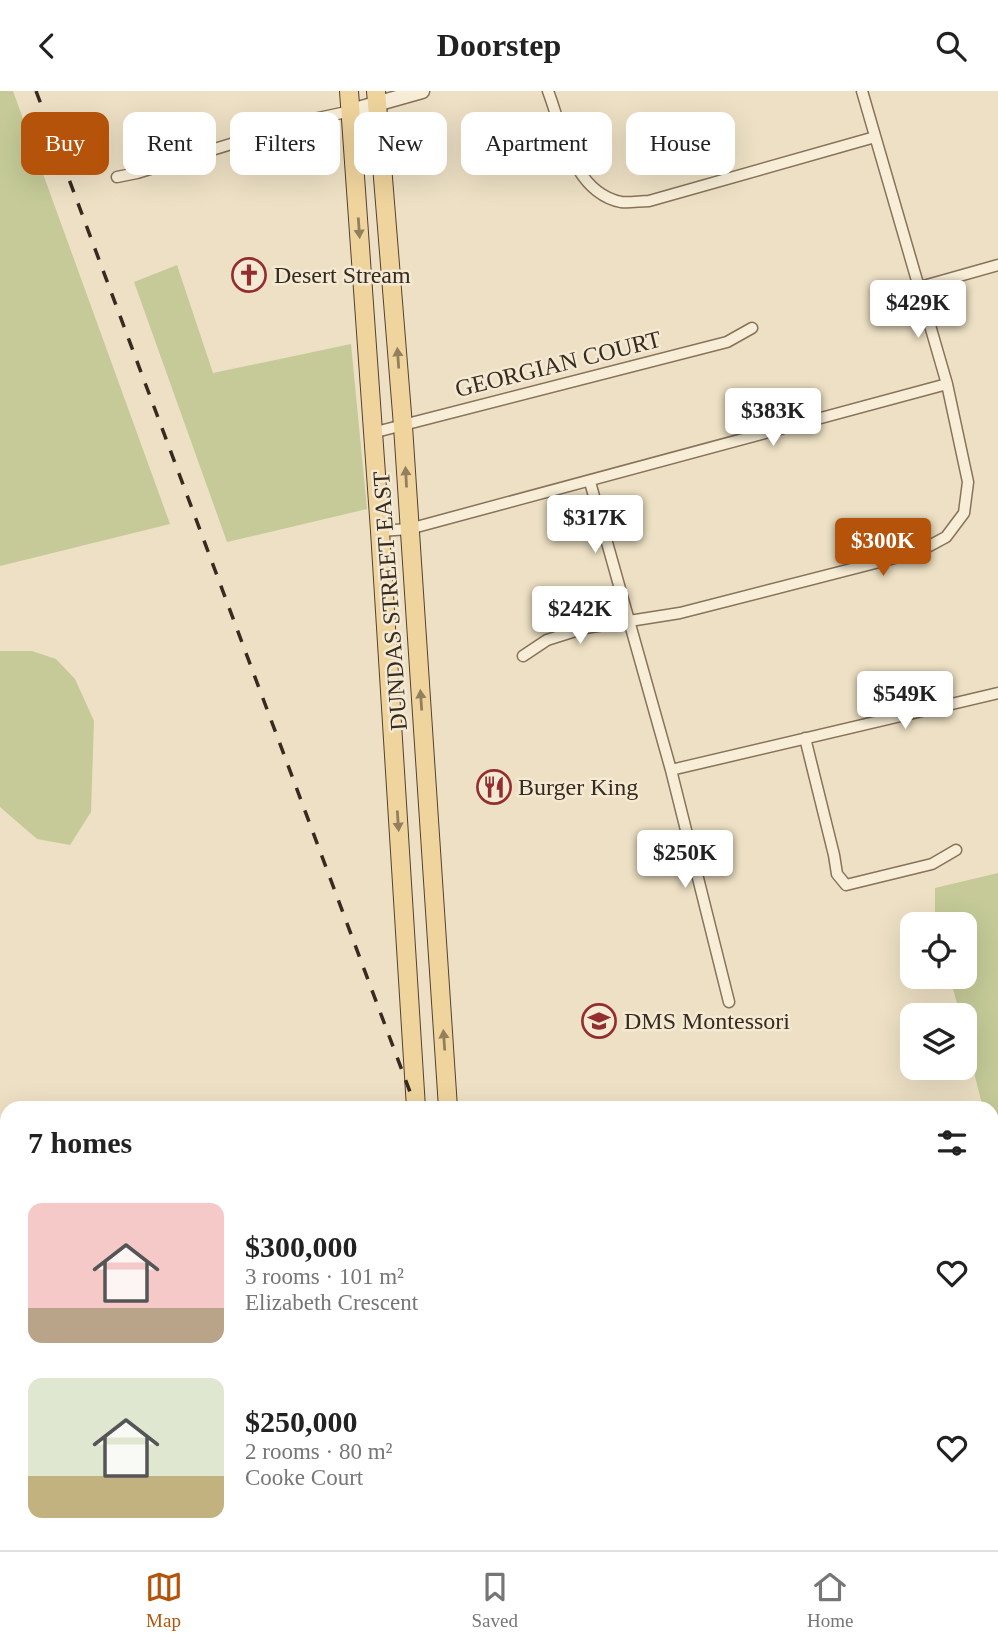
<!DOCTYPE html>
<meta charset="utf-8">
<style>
:root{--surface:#fff;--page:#f6f6f6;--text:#222;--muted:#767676;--line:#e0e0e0;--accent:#b45309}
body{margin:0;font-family:"Times New Roman",serif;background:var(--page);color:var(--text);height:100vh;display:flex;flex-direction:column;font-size:26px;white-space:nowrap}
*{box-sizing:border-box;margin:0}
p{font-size:23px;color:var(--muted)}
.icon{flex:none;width:38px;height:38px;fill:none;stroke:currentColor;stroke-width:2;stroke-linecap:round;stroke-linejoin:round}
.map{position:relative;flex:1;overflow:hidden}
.drawer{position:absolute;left:0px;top:1010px;width:999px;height:450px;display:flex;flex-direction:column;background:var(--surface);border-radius:21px 21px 0 0;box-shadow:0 7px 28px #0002}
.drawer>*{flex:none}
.guide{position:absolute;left:21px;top:21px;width:957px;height:63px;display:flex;gap:14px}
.buttons{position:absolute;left:900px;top:821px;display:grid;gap:14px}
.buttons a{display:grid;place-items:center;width:77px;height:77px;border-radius:14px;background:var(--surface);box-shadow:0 7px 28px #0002;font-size:35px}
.price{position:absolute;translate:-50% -60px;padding:0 16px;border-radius:7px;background:#fff;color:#222;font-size:23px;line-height:46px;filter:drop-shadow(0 2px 4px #0008)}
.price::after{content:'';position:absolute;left:50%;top:42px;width:21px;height:16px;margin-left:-10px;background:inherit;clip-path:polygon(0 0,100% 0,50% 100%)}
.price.selected{background:var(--accent);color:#fff}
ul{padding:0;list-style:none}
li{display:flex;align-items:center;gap:21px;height:175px;padding:0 28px}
li span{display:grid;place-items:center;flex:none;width:196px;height:140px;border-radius:14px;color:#555}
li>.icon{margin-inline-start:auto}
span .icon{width:84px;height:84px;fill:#fffc;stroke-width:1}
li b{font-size:30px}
h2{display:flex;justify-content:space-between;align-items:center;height:84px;padding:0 28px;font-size:30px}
.tag{padding:0 24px;border-radius:14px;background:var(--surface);box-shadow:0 7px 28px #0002;font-size:24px;line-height:63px}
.tag.selected{background:var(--accent);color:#fff}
header{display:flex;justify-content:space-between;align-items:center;height:91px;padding:0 28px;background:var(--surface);font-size:32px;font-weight:800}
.dock{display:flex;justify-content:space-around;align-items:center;height:98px;border-top:2px solid var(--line);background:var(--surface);font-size:19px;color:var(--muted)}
.dock a{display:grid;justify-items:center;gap:4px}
.dock .selected{color:var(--accent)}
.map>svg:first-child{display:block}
.green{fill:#c5ca98}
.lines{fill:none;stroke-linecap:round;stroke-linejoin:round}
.minor-casing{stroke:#87725b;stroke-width:13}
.tertiary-casing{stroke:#87725b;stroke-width:17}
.primary-casing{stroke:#55402f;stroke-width:20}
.minor{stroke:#f8eed7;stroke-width:10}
.tertiary{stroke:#f8eed7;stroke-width:14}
.primary{stroke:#efd49d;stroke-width:18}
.rail{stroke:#372a1f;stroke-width:3.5;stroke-dasharray:12 12;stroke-linecap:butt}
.oneway{fill:#937f5e}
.labels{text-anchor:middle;stroke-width:5;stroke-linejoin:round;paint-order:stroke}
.poi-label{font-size:24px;fill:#372a1f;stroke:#f4ead3;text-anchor:start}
.street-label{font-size:24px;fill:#372a1f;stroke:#f4ead3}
</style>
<header><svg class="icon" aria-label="back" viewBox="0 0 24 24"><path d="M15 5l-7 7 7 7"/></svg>Doorstep<svg class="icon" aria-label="search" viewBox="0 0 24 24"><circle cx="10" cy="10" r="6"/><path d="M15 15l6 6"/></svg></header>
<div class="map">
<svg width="998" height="1459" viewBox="0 0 998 1459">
<rect width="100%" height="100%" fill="#ede0c4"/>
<!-- green -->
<path class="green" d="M 0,0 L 13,0 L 170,433 L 0,475 Z
M 177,174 L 213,282 L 351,253 L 367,418 L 227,451 L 134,191 Z
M 0,560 L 32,560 L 56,568 L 75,588 L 94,630 L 91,721 L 70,754 L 37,748 L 0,716 Z
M 998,782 L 998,1078 L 992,1055 L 992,1017 L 983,1017 L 964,942 L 964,924 L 960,924 L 950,886 L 964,886 L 964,833 L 935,833 L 935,797 Z
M 0,1326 L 7,1334 L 7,1400 L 0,1397 Z
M 111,1452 L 203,1453 L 205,1459 L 111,1459 Z"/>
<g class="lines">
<!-- minor casing -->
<g class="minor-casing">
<path id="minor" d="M 548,0 C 563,40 573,101 621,111 C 630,112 640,110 649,110 L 875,46
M 117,86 L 137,82 L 309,29 L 351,20
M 920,196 L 998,174
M 372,342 L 727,251 L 752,237
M 590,391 L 671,679 L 729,911
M 380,440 L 409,438 L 947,293
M 523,565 L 547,549 L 585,537 L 680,522 L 918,461 L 946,446 L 964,422 L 968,391 L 947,293 L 862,0
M 805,647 L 834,764 L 837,783 L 846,794 L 932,773 L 956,759
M 671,679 L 998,602
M 992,1338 L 998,1362
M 992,1443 L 998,1442
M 873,1452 L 874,1459
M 934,1459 L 958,1452"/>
</g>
<!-- tertiary casing -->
<g class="tertiary-casing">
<path id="tertiary" d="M 351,20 L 422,0
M 992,1176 L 998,1175"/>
</g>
<!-- primary casing -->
<g class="primary-casing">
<path id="primary" d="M 349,0 L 380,440 L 416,1017
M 376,0 L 403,335 L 448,1017
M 449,1452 L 450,1459
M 480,1452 L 481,1459"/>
</g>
<!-- minor -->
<use href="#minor" class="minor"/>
<!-- tertiary -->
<use href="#tertiary" class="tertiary"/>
<!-- primary -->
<use href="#primary" class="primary"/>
<!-- rail -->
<path class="rail" d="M 36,0 L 416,1017
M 626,1452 L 629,1459"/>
</g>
<!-- one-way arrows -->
<defs><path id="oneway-solid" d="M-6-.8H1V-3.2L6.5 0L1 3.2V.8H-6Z" transform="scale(1.75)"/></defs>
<g class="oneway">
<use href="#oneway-solid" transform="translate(359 137) rotate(86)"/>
<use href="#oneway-solid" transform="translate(398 267) rotate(-94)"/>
<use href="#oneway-solid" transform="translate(406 386) rotate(-93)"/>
<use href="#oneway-solid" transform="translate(421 609) rotate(-94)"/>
<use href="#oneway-solid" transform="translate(398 730) rotate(86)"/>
<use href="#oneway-solid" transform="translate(444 949) rotate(-94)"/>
</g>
<!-- icons -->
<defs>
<g id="church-ring" transform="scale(1.75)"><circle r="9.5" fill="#f4ead3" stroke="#942d2f" stroke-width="1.5"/><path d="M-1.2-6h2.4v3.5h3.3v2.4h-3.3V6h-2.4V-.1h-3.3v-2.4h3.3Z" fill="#942d2f"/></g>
<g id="restaurant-ring" transform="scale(1.75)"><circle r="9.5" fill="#f4ead3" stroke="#942d2f" stroke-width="1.5"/><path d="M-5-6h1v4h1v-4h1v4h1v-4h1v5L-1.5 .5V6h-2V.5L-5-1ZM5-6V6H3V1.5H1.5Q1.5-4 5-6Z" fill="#942d2f"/></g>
<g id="school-ring" transform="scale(1.75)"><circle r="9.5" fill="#f4ead3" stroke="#942d2f" stroke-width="1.5"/><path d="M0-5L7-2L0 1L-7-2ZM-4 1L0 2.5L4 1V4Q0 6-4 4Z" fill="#942d2f"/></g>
</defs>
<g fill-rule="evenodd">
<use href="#church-ring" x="249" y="184"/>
<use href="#restaurant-ring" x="494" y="696"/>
<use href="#school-ring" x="599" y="930"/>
</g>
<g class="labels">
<!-- poi labels -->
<g class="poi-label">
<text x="274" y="192">Desert Stream</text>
<text x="518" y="704">Burger King</text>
<text x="624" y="938">DMS Montessori</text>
</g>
<!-- street labels -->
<g class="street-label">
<text transform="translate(558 273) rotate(-14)" y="8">GEORGIAN COURT</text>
<text transform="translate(390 510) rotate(-94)" y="8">DUNDAS STREET EAST</text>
</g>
</g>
</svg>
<div class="buttons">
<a><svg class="icon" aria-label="locate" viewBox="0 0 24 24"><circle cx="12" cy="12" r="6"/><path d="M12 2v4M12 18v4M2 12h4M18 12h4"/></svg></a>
<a><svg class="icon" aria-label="layers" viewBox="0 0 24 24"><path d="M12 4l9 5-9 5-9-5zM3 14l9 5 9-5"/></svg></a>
</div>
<b class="price" style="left:918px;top:249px">$429K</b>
<b class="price" style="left:773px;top:357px">$383K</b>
<b class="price" style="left:595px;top:464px">$317K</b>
<b class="price selected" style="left:883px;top:487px">$300K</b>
<b class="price" style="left:580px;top:555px">$242K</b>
<b class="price" style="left:905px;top:640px">$549K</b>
<b class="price" style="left:685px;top:799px">$250K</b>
<div class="guide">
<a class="tag selected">Buy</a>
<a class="tag">Rent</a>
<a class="tag">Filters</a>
<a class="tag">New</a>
<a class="tag">Apartment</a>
<a class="tag">House</a>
</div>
<section class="drawer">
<h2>7 homes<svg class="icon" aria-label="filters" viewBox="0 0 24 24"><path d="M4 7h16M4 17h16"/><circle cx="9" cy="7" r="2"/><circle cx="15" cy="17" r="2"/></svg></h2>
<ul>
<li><span style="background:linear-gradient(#f6c9c9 75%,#b9a48a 0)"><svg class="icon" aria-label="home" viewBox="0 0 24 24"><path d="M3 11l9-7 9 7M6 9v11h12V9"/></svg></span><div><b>$300,000</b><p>3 rooms · 101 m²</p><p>Elizabeth Crescent</p></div><svg class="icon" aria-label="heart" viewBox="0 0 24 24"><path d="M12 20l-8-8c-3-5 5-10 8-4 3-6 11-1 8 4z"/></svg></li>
<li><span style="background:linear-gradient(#dfe7d0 70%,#c2b280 0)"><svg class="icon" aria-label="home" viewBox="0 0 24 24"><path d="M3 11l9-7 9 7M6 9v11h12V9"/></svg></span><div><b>$250,000</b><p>2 rooms · 80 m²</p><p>Cooke Court</p></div><svg class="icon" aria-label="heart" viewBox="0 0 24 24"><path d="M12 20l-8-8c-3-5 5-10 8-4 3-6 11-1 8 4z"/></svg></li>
</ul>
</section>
</div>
<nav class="dock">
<a class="selected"><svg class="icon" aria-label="map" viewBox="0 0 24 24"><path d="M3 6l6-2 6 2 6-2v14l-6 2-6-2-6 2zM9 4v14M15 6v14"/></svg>Map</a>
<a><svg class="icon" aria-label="saved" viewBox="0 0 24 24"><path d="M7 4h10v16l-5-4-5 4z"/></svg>Saved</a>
<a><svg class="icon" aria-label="home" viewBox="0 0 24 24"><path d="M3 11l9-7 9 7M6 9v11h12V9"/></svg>Home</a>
</nav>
